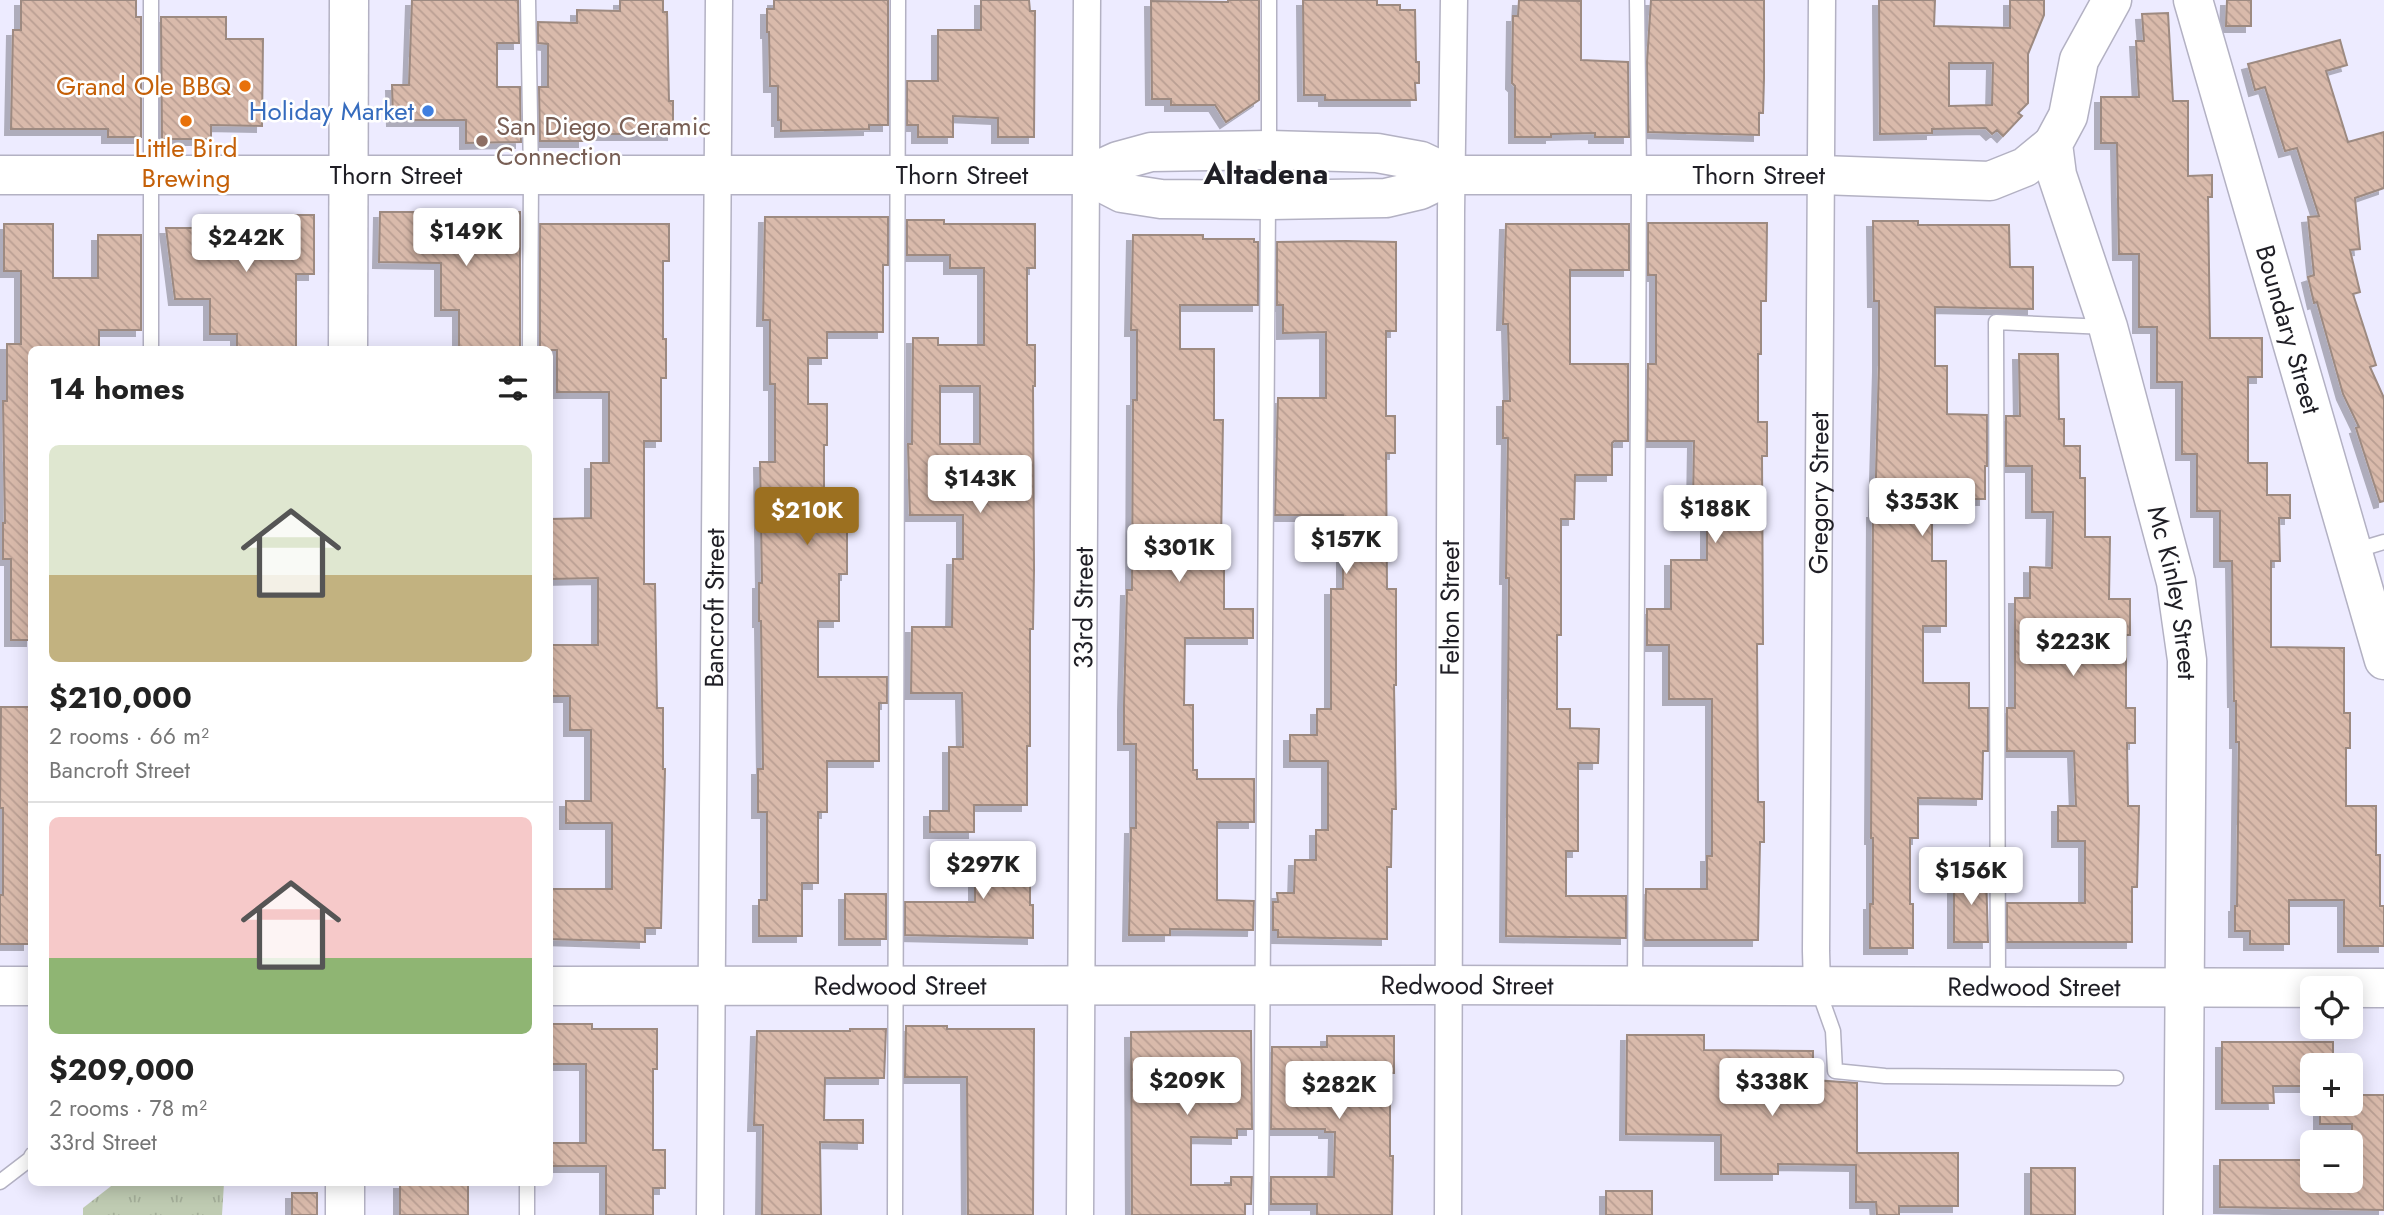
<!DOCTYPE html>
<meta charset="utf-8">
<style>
:root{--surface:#fff;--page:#f2f2f2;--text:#222;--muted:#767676;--line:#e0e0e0;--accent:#9c7020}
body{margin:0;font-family:Jost,sans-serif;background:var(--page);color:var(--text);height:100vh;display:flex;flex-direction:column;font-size:26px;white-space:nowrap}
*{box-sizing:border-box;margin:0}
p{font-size:23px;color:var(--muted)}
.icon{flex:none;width:38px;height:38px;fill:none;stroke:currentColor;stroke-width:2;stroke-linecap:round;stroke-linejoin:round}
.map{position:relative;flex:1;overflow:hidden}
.sheet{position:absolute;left:28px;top:346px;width:525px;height:840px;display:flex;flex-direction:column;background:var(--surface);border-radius:10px;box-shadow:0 4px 18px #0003}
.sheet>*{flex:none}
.controls{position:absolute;left:2300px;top:976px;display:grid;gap:14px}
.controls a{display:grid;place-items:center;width:63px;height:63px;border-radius:10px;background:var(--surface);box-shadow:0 4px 18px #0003;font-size:35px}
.price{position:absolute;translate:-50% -60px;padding:0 16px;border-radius:7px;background:#fff;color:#222;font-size:23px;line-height:46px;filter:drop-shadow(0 2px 4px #0008)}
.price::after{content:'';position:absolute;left:50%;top:42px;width:21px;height:16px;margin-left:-10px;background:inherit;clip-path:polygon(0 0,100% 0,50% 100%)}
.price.on{background:var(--accent);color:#fff}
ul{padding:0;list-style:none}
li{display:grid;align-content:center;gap:14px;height:371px;padding:0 21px}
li+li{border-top:2px solid var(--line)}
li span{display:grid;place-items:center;height:217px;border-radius:10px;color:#555}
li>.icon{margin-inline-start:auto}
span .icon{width:126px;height:126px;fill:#fffc;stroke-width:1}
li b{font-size:30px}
h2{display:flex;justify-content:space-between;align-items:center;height:84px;padding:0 21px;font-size:30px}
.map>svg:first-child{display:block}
.grass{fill:url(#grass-tufts)}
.building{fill:url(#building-back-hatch);stroke:#9d8a81;stroke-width:2;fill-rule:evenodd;filter:url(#shadow)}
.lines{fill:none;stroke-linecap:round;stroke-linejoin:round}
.lane-casing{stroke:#b3b1c3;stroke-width:17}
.street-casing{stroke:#b3b1c3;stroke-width:29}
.secondary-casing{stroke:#b3b1c3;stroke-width:41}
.lane{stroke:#fff;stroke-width:14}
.street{stroke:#fff;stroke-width:26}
.secondary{stroke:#fff;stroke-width:38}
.food-dot{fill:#e8710a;stroke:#fff;stroke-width:2.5}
.shop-dot{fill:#3f7fe0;stroke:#fff;stroke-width:2.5}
.education-dot{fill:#8d6e63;stroke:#fff;stroke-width:2.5}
.labels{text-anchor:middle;stroke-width:5;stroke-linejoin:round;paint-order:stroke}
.food-label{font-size:26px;fill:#c56008;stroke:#fff;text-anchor:end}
.shop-label{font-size:26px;fill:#366cbe;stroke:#fff;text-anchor:end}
.education-label{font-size:26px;fill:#785e54;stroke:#fff;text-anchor:start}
.street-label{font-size:26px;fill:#1f1e25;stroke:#fff}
.quarter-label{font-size:30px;font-weight:bold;fill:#1f1e25;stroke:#fff}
</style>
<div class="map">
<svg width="2384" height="1215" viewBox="0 0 2384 1215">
<defs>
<pattern id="grass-tufts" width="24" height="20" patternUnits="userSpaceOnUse" patternTransform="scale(1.75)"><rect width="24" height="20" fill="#bfcbb2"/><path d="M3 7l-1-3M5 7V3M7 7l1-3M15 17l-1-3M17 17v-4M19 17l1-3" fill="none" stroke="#a4ae99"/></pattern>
<pattern id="building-back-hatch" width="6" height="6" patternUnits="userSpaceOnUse" patternTransform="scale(1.75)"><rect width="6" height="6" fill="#d9baab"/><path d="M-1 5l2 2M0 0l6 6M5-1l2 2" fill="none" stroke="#ba9f93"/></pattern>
<filter id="shadow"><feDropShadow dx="-6" dy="6" stdDeviation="0" flood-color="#0004"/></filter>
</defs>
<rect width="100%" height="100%" fill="#edebff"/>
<!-- grass -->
<path class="grass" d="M 115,1183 L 224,1183 L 222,1215 L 83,1215 L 83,1208 Z"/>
<!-- building -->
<path class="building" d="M 21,0 L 136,0 L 136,17 L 141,17 L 141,137 L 108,137 L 108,129 L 11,129 L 13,30 L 21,30 Z
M 412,0 L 518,0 L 519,43 L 497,43 L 497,87 L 520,87 L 521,142 L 466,143 L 466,120 L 393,120 L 392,85 L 409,85 Z
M 620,0 L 663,0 L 663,12 L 667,12 L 669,101 L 673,101 L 673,134 L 584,134 L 584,141 L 540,141 L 539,87 L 548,87 L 548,44 L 538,43 L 538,22 L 577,23 L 577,10 L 620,11 Z
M 774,0 L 888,0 L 888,125 L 869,125 L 869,129 L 781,131 L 781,120 L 778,120 L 778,86 L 770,86 L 769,32 L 767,32 L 767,9 L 774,9 Z
M 981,0 L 1029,0 L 1030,11 L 1035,11 L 1034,137 L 998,137 L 998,118 L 953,116 L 953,137 L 918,137 L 918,125 L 907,125 L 907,81 L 938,81 L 938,30 L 981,30 Z
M 1228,0 L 1259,0 L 1259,100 L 1226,122 L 1215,105 L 1171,105 L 1171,99 L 1152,99 L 1151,1 L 1228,2 Z
M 1303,0 L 1377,0 L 1377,5 L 1400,5 L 1400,10 L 1415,10 L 1416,62 L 1419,62 L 1419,83 L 1415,83 L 1416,100 L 1325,100 L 1325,95 L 1304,95 Z
M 1519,0 L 1581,1 L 1581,60 L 1628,62 L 1629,137 L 1595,137 L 1595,133 L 1551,134 L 1551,137 L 1515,137 L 1515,86 L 1512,83 L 1513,16 L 1518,16 Z
M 1651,0 L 1764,0 L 1764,78 L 1763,113 L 1759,113 L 1759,135 L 1648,132 L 1647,62 Z
M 1879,0 L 1935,0 L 1934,26 L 2010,28 L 2010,0 L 2044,0 L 2044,15 L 2028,54 L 2028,103 L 2018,113 L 2022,116 L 2003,136 L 1997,130 L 1992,134 L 1986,128 L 1932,129 L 1932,133 L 1880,134 ZM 1949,63 L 1993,63 L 1992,105 L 1949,106 Z
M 2227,0 L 2251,0 L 2251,26 L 2226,26 Z
M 2168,13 L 2173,101 L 2188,101 L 2188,176 L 2212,175 L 2212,197 L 2208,197 L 2210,338 L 2262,338 L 2262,377 L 2248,377 L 2248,463 L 2267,463 L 2267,495 L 2290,495 L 2290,518 L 2279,518 L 2280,561 L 2271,561 L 2271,647 L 2344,648 L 2344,713 L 2350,713 L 2350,748 L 2346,748 L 2346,806 L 2376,806 L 2376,855 L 2380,855 L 2380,906 L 2384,906 L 2384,946 L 2344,946 L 2344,900 L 2289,900 L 2289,944 L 2250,944 L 2250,931 L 2235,931 L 2235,906 L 2237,906 L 2239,742 L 2236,742 L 2236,701 L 2234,701 L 2232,561 L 2220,561 L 2220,511 L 2197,511 L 2197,454 L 2182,454 L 2182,382 L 2157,382 L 2157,327 L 2139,327 L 2139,254 L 2119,254 L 2117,143 L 2101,143 L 2101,97 L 2139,97 L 2136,41 L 2144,41 L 2142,14 Z
M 161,17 L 226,17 L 226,39 L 263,39 L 262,126 L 211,125 L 211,139 L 162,139 Z
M 2340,40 L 2347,65 L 2326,71 L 2348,142 L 2384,132 L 2384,188 L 2355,198 L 2360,249 L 2350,250 L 2360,292 L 2353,294 L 2376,365 L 2370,367 L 2384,398 L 2384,501 L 2380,502 L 2356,428 L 2359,427 L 2343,394 L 2317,302 L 2314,303 L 2308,277 L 2314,275 L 2308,217 L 2319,216 L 2297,148 L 2285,151 L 2265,87 L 2255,90 L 2248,64 Z
M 380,212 L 520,212 L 520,350 L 459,350 L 459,310 L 441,310 L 441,263 L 379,262 Z
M 213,215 L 314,215 L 314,274 L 296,274 L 296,350 L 237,350 L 237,334 L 210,334 L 210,299 L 175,299 L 166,228 L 213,228 Z
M 765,217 L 888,217 L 888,265 L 883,265 L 883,332 L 827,332 L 827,358 L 808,358 L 808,404 L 827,404 L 827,445 L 824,445 L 824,525 L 847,525 L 847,574 L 839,574 L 839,621 L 818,621 L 818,677 L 887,677 L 887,703 L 879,703 L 879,761 L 827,761 L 827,812 L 818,812 L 818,883 L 802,883 L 802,936 L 759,936 L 759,900 L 767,900 L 767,812 L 758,812 L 758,769 L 763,769 L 761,621 L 759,621 L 759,583 L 762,583 L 760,462 L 775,462 L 775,384 L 770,384 L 770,320 L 763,320 Z
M 907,220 L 944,220 L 944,224 L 1035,224 L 1035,268 L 1027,268 L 1027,345 L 1035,345 L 1035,386 L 1033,386 L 1034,570 L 1033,629 L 1030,629 L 1030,746 L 1027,746 L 1027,805 L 974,805 L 974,832 L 930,832 L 930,811 L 949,811 L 949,747 L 963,747 L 962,693 L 911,693 L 912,627 L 952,627 L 953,559 L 963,559 L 963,515 L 910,515 L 908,444 L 912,444 L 913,338 L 938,338 L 938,345 L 984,345 L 984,268 L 950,268 L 950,255 L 907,255 ZM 940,386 L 980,386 L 980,444 L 940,444 Z
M 1873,221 L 1918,221 L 1918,225 L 2009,225 L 2010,267 L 2033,267 L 2033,309 L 1935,307 L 1935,366 L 1947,366 L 1947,414 L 1987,415 L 1987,466 L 1985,466 L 1985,499 L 1932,499 L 1932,561 L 1946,561 L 1946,626 L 1923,626 L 1923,683 L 1969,683 L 1969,708 L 1988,708 L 1988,751 L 1983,751 L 1982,799 L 1918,798 L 1918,838 L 1910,838 L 1910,904 L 1913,904 L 1913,948 L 1870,948 L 1870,904 L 1873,904 L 1873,838 L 1871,838 L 1873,512 L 1875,512 L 1879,366 L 1879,301 L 1874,301 Z
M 1648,223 L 1767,223 L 1766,301 L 1761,301 L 1761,354 L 1758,354 L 1758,422 L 1767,422 L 1767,456 L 1762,456 L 1763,644 L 1757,644 L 1758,802 L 1764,802 L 1764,842 L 1760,842 L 1758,940 L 1646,940 L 1645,938 L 1646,889 L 1707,889 L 1707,856 L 1712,856 L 1712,699 L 1669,699 L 1669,645 L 1647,645 L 1647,609 L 1671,609 L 1671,560 L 1707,560 L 1707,502 L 1693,502 L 1694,441 L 1647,441 L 1648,364 L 1656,364 L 1656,275 L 1648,275 Z
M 4,224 L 53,224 L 53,278 L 98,278 L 98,235 L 141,235 L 141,330 L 99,330 L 99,350 L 32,350 L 32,640 L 11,640 L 11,559 L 3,559 L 3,523 L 5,523 L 3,401 L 7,401 L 7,344 L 21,344 L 21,271 L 4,271 Z
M 540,224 L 669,224 L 669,261 L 663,261 L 663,339 L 666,339 L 666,378 L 661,378 L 661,441 L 644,441 L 644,584 L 655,584 L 657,708 L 663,708 L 663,769 L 665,769 L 661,928 L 645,928 L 645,942 L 550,939 L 550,889 L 612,889 L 612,823 L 566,823 L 566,801 L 591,801 L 591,730 L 570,730 L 570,696 L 550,696 L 550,645 L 598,645 L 598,578 L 550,579 L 550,519 L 591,518 L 591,463 L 609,463 L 609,392 L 557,392 L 557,350 L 540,350 Z
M 1506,224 L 1629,224 L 1629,270 L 1570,270 L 1570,364 L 1628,364 L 1628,441 L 1614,441 L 1612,443 L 1612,475 L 1575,475 L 1574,519 L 1561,519 L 1561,635 L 1557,635 L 1557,709 L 1570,709 L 1570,728 L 1599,729 L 1598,763 L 1578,763 L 1578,851 L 1566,851 L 1566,896 L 1626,896 L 1626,938 L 1506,936 L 1509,578 L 1506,578 L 1508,438 L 1503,438 L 1503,401 L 1510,401 L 1508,324 L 1503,324 Z
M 1133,235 L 1203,235 L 1203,239 L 1254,239 L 1254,242 L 1258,242 L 1258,305 L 1180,305 L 1180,349 L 1214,349 L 1214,420 L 1223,420 L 1221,544 L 1224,544 L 1224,609 L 1253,609 L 1253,638 L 1185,638 L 1184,705 L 1193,705 L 1193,770 L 1197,770 L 1197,779 L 1254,779 L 1254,822 L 1217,822 L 1217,900 L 1254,901 L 1253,930 L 1170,929 L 1170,935 L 1129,935 L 1131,828 L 1136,828 L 1136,744 L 1124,744 L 1124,705 L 1127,590 L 1132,590 L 1133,400 L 1137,400 L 1137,330 L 1131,330 Z
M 1346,241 L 1396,242 L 1396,331 L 1386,331 L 1386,416 L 1395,416 L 1395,453 L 1386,453 L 1387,589 L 1396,589 L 1396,685 L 1394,685 L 1396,809 L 1392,809 L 1391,867 L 1387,867 L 1387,939 L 1278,937 L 1278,930 L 1273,930 L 1273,902 L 1278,902 L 1277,893 L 1294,893 L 1295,860 L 1316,860 L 1316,830 L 1328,830 L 1328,761 L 1290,761 L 1290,735 L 1317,735 L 1317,709 L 1331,709 L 1331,589 L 1343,589 L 1343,515 L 1275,515 L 1278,398 L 1326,398 L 1326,332 L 1283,333 L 1283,305 L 1277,305 L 1277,242 Z
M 2019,354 L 2058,354 L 2059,419 L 2064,419 L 2064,446 L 2080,446 L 2080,478 L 2085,478 L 2085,537 L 2110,537 L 2109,599 L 2130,599 L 2130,635 L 2126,635 L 2126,708 L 2135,708 L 2135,743 L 2127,743 L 2128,806 L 2139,806 L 2137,887 L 2132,887 L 2132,942 L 2007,942 L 2007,903 L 2085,903 L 2085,841 L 2058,841 L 2058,806 L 2076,806 L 2074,751 L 2007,751 L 2007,708 L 2015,708 L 2015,598 L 2030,598 L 2030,567 L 2052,568 L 2053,512 L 2032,512 L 2032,466 L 2006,466 L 2006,416 L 2020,416 Z
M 1,707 L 32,707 L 32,885 L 29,885 L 29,944 L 0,944 L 0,895 L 3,895 L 3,808 L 0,808 Z
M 975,846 L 1030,846 L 1030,905 L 1033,905 L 1033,938 L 905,935 L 905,902 L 975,902 Z
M 1954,872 L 1986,872 L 1988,942 L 1954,942 Z
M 845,894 L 886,894 L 886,939 L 845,939 Z
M 550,1024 L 592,1024 L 592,1029 L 657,1029 L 657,1069 L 653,1069 L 653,1150 L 665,1150 L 665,1188 L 653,1188 L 653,1215 L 606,1215 L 606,1166 L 550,1166 L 550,1143 L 586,1143 L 586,1064 L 550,1064 Z
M 906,1026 L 947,1026 L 947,1029 L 1034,1029 L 1033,1215 L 968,1215 L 967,1077 L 905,1077 Z
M 850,1029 L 886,1029 L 884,1078 L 825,1078 L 824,1120 L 863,1120 L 863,1143 L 820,1142 L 821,1215 L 762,1215 L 763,1125 L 754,1125 L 757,1031 L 850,1031 Z
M 1210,1031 L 1251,1031 L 1252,1129 L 1237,1129 L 1237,1138 L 1191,1137 L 1191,1185 L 1231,1185 L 1231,1177 L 1252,1177 L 1251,1204 L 1245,1204 L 1245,1215 L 1132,1215 L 1131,1032 Z
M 1627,1035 L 1704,1035 L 1704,1050 L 1813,1051 L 1813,1080 L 1857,1083 L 1857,1153 L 1958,1153 L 1958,1206 L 1899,1206 L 1899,1215 L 1877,1215 L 1876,1202 L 1856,1202 L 1856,1165 L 1778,1164 L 1778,1174 L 1721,1174 L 1721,1135 L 1626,1134 Z
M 1327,1036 L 1394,1036 L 1394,1073 L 1390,1073 L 1390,1156 L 1393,1156 L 1392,1215 L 1317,1215 L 1317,1204 L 1271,1204 L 1271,1177 L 1334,1177 L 1335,1132 L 1325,1132 L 1325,1129 L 1271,1129 L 1272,1047 L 1327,1047 Z
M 2222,1042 L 2333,1042 L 2333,1066 L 2312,1066 L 2312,1086 L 2273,1086 L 2274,1103 L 2222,1103 Z
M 2350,1095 L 2384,1095 L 2384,1210 L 2220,1207 L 2220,1160 L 2312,1160 L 2312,1181 L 2352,1181 L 2352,1124 L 2320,1124 L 2320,1104 L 2350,1104 Z
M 2031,1168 L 2075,1168 L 2075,1215 L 2031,1215 Z
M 400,1183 L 468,1183 L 468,1215 L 400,1215 Z
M 1606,1191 L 1652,1191 L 1652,1215 L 1606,1215 Z
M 292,1193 L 317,1193 L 317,1215 L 292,1215 Z"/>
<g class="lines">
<!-- lane casing -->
<g class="lane-casing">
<path id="lane" d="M 151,0 L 151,350
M 528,0 L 531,176 L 530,350
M 1269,0 L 1269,149
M 2354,551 L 2384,542
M 1635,986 L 1639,176 L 1637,0
M 1998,986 L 1996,322 L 2106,327
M 1818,989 L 1833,1031 L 1835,1071 L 1885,1076 L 2116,1078
M 0,1182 L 30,1159 L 32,1155
M 527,1215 L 527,1183
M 895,1215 L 898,0
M 1261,1215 L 1268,201"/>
</g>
<!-- street casing -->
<g class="street-casing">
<g id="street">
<path id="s1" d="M 1817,987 L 1816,951 L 1822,0"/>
<path id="s2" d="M 710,1215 L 719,0"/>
<path id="s3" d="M 1080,1215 L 1087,0"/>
<path id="s4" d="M 1448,1215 L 1451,212 L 1454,0"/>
</g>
</g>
<!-- secondary casing -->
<g class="secondary-casing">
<g id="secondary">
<path id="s5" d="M 2112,0 L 2079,60 L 2068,116 L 2053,144 L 2057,175 L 2108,327 L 2176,582 L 2187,660 L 2183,1215"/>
<path id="s6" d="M 2193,0 L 2384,660"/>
<path id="s7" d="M 0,175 L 1087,175 L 1118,161 L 1151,152 L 1269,150 L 1377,153 L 1421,161 L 1451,175"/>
<path id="s8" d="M 1087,175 L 1122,193 L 1161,199 L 1268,200 L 1386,198 L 1420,190 L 1451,175 L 1821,175 L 1990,181 L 2025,167 L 2053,144"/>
<path d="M 348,350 L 349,0"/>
<path d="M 0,986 L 32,986"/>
<path id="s9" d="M 550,986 L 1423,985 L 2384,988"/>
<path d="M 345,1215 L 345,1183"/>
</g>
</g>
<!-- lane -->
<use href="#lane" class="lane"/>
<!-- street -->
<use href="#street" class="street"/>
<!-- secondary -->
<use href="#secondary" class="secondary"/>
</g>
<!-- markers -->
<g class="food-dot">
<circle cx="245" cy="86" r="7"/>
<circle cx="186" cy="121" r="7"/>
</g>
<circle class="shop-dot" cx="428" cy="111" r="7"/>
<circle class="education-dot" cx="482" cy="141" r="7"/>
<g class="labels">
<!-- food labels -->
<g class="food-label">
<text x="231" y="95">Grand Ole BBQ</text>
<text x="186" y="157" text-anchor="middle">Little Bird<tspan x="186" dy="30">Brewing</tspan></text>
</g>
<!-- shop labels -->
<g class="shop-label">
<text x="414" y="120">Holiday Market</text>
</g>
<!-- education labels -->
<g class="education-label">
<text x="496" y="135">San Diego Ceramic<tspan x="496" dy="30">Connection</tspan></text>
</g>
<!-- street labels -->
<g class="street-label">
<text dy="9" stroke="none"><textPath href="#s7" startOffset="396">Thorn Street</textPath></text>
<text dy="9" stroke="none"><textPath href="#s7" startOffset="962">Thorn Street</textPath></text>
<text dy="9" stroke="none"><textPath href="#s8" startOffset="681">Thorn Street</textPath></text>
<text dy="9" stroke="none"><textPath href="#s6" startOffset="343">Boundary Street</textPath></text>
<text dy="9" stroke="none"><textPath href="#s1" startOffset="494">Gregory Street</textPath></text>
<text dy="9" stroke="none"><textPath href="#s5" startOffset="623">Mc Kinley Street</textPath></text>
<text dy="9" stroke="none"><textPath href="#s4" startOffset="607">Felton Street</textPath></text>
<text dy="9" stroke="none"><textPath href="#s2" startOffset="607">Bancroft Street</textPath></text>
<text dy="9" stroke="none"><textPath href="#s3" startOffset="607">33rd Street</textPath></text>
<text dy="9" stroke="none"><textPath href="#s9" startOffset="350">Redwood Street</textPath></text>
<text dy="9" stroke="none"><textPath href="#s9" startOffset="917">Redwood Street</textPath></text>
<text dy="9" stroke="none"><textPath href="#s9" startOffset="1484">Redwood Street</textPath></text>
</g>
<!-- quarter labels -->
<g class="quarter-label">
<text x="1266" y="184">Altadena</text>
</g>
</g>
</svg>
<div class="controls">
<a><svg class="icon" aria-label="locate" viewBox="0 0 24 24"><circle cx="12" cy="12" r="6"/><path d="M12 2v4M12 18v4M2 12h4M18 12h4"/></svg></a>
<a>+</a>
<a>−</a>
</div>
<b class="price" style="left:466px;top:268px">$149K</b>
<b class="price" style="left:246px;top:274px">$242K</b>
<b class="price" style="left:980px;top:515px">$143K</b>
<b class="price" style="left:1922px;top:538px">$353K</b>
<b class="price" style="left:1715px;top:545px">$188K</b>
<b class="price on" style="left:807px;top:547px">$210K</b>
<b class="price" style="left:1346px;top:576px">$157K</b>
<b class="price" style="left:1179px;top:584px">$301K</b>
<b class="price" style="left:2073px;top:678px">$223K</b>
<b class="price" style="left:983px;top:901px">$297K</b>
<b class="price" style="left:1971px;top:907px">$156K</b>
<b class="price" style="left:1187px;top:1117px">$209K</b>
<b class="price" style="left:1772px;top:1118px">$338K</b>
<b class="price" style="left:1339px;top:1121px">$282K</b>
<section class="sheet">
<h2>14 homes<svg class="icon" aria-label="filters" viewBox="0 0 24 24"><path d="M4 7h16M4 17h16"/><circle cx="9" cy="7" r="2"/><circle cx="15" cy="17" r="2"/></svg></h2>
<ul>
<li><span style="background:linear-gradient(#dfe7d0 60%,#c2b280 0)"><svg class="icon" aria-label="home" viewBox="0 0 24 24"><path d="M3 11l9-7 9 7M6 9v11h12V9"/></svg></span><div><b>$210,000</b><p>2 rooms · 66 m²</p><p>Bancroft Street</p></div></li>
<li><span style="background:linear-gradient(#f6c9c9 65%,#8fb573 0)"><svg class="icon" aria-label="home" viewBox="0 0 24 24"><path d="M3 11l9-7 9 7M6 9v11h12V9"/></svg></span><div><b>$209,000</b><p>2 rooms · 78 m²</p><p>33rd Street</p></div></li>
</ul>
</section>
</div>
